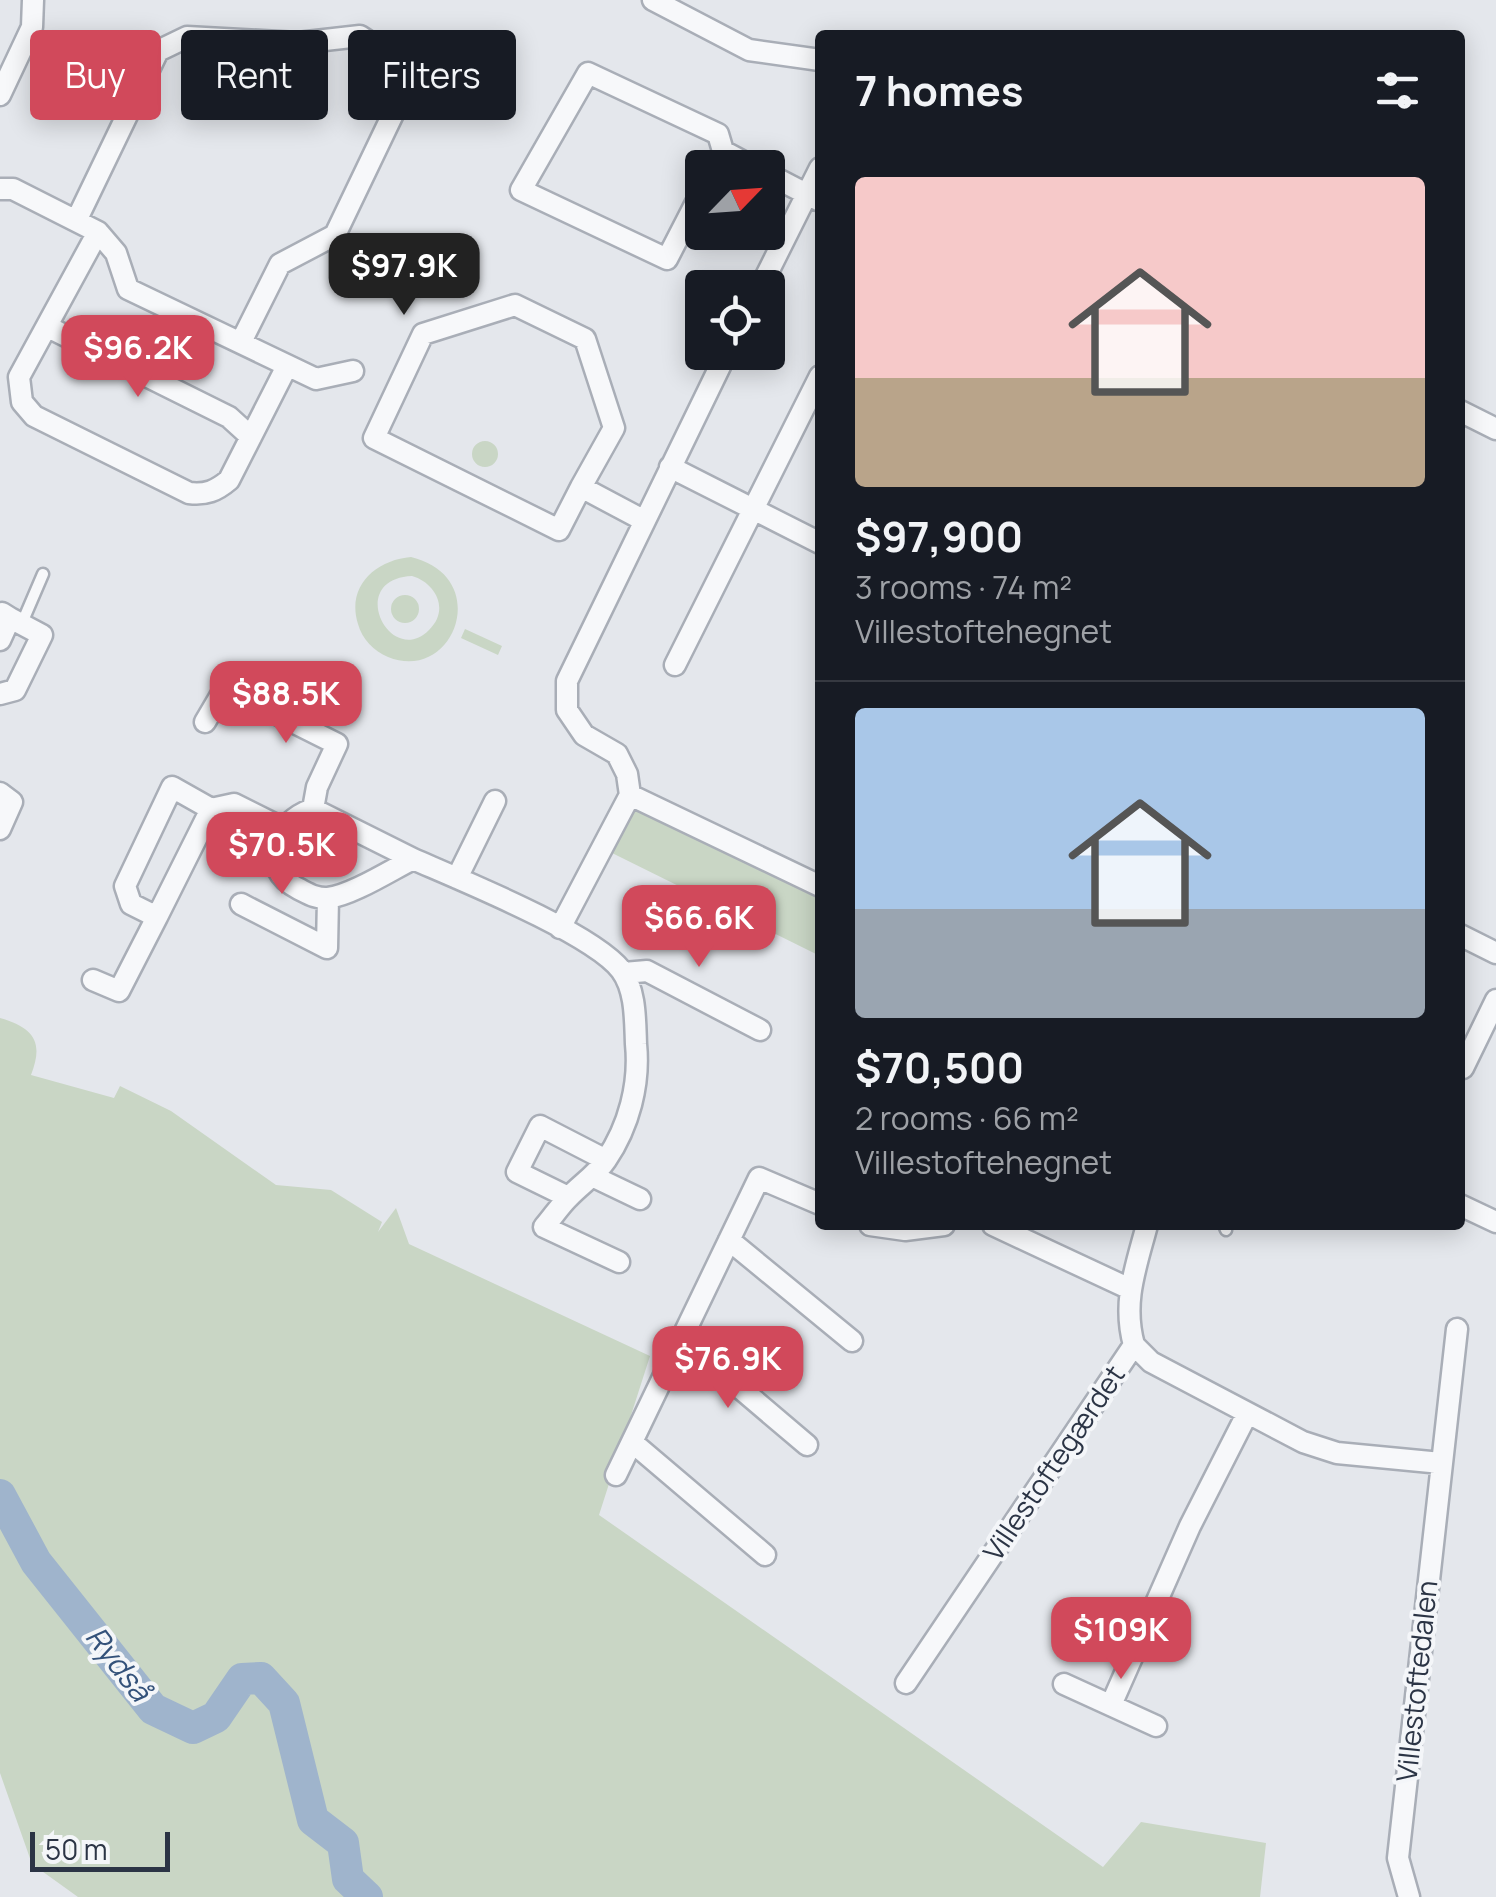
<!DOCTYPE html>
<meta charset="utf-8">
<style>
:root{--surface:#171b24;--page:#20242c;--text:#f1f3f6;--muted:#9ea1a6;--line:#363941;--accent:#d1495b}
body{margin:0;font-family:Manrope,sans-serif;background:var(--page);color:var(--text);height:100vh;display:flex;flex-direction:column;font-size:38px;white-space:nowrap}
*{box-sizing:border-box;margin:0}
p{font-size:32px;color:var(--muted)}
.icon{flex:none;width:55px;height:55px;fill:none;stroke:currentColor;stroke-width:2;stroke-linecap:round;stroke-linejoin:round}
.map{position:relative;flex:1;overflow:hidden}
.details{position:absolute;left:815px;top:30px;width:650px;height:1200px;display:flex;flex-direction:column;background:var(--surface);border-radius:10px;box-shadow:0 5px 25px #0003}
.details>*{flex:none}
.hud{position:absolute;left:30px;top:30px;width:635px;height:90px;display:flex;gap:20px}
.needle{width:65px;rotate:65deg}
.fabs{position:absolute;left:685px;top:150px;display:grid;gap:20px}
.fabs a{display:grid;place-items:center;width:100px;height:100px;border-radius:10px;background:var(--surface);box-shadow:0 5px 25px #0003;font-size:50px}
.scale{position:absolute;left:30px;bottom:25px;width:140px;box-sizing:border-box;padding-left:10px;border:5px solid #2b3445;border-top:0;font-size:28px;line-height:35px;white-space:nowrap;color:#2b3445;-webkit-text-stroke:8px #f4f6f9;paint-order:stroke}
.price{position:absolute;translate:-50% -85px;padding:0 22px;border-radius:20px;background:var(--accent);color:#fff;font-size:32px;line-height:65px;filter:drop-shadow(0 2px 5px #0008)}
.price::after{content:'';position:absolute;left:50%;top:60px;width:30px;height:22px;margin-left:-15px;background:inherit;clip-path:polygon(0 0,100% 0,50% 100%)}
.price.selected{background:#222;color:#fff}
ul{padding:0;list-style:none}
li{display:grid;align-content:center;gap:20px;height:530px;padding:0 40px}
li+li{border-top:2px solid var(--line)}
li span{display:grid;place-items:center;height:310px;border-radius:10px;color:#555}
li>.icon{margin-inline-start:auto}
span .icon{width:180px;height:180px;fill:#fffc;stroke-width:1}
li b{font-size:42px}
h2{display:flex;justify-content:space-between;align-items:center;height:120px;padding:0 40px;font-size:42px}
.tag{padding:0 35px;border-radius:10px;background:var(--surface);box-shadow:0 5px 25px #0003;font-size:35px;line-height:90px}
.tag.selected{background:var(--accent);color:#fff}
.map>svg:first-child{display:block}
.green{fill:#c9d6c5;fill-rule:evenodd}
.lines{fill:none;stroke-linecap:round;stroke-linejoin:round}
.river{stroke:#9fb4cc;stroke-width:32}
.service-casing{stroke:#a9aeb7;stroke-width:15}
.minor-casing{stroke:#a9aeb7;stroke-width:25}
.service{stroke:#f7f8fa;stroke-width:10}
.minor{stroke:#f7f8fa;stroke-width:20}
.labels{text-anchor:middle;stroke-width:8;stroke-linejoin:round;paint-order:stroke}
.street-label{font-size:28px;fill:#2b3445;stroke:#f4f6f9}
.water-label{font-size:30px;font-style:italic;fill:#34527a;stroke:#f4f6f9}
</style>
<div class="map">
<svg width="1496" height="1897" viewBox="0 0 1496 1897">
<rect width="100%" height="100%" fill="#e4e7ec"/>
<!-- green -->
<path class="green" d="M472 454a13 13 0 1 1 26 0a13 13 0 1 1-26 0Z
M 411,557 C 494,577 454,684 388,657 C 374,651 362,639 358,624 C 346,586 376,560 411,557 ZM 412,576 C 436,583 450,610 429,630 C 390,669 345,579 412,576 Z
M391 609a14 14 0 1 1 28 0a14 14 0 1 1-28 0Z
M 465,629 L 502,646 L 498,655 L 461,638 Z
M 634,803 L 820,894 L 820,956 L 610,852 Z
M 0,1018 C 34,1028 44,1042 31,1075 L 114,1098 L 120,1086 L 171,1111 L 276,1185 L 331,1190 L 382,1222 L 378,1232 L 396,1208 L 409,1244 L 650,1356 L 599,1515 L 1103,1867 L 1141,1822 L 1266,1843 L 1260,1897 L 78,1897 L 32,1864 L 0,1773 Z"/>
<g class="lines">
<!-- river -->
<path class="river" d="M 0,1495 L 36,1562 L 153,1709 L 193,1728 L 216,1717 L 242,1679 L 261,1678 L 284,1703 L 313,1820 L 343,1843 L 348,1879 L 367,1897"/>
<!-- service casing -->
<g class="service-casing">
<path id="service" d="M 22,623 L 43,574
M 1224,1225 L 1226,1230"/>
</g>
<!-- minor casing -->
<g class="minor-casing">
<path id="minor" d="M 653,0 L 749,50 L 820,60
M 0,95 L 32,27 L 33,0
M 723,151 L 755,168
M 768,174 L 820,201
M 0,189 L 13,189 L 98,232 L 116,253 L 128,289 L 316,379 L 353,371
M 702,191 L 667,259 L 521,190 L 588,73 L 718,134 L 723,151 L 715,168
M 77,219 L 158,51 L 187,37 L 298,43 L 360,36 L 392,57 L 400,67 L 405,89 L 335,235 L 280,264 L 241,342
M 98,232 L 19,377 L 22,402 L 34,416 L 189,493 C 206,495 216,491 229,480 L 287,366
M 760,288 L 820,168
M 48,327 L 229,417 L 251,437
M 1460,411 L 1496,429
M 670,467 L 820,543
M 581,487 L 559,530 L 374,438 L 423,334 L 515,305 L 585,339 L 614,428 L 581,487 L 643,520
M 0,640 L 10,618 L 2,613
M 675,665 L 820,376
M 0,694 L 15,690 L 42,635 L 10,618
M 205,722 L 225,688 L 337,744 L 317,787 L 313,809
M 0,793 L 12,802 L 0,829
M 630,795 L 820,886
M 211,809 L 157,917 L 131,904 L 125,886 L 172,787 L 211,809 L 234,804 L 284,829
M 413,859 L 313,809 C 274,822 256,867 299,889 C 309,894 317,899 328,898 C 352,895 391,870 413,859 C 461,880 592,933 621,970 C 636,990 635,1020 636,1044 C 640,1084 629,1126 606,1160 C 596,1175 580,1185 568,1198 C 559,1207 552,1218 544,1227 L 619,1262
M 457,878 L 495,801
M 241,904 L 327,948 L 328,898
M 560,928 L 630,795 L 627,774 L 617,754 L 584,735 L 567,710 L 567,681 L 727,352
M 1460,935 L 1496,953
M 624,973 L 647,971 L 760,1030
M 93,980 L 119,991 L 157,917
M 1460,1067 L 1463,1068 L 1496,1000
M 592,1176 L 640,1199
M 568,1197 L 517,1172 L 540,1126 L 606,1160
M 1460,1205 L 1496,1222
M 870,1225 L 905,1230 L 944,1225
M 993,1225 L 1130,1289
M 729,1240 L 852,1341
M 681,1338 L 807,1445
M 1134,1345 L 1151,1362 L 1303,1442 L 1337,1453 L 1441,1463
M 632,1442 L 765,1555
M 616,1475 L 759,1178 L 820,1204
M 906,1683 L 1134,1345 C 1122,1302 1136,1267 1147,1225
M 1064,1684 L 1156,1726
M 1111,1705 L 1190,1526 L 1247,1414
M 1409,1897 L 1398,1858 L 1457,1329"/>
</g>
<!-- service -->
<use href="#service" class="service"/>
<!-- minor -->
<use href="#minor" class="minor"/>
</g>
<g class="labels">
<!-- street labels -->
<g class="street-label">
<text transform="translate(1054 1463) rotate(-56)" y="10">Villestoftegærdet</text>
<text transform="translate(1417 1681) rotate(-84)" y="10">Villestoftedalen</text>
</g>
<!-- water labels -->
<g class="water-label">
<text transform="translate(118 1664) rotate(52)" y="10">Rydså</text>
</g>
</g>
</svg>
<div class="fabs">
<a><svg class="needle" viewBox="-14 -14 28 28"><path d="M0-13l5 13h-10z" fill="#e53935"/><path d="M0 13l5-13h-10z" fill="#9ea1a6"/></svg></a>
<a><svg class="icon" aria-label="locate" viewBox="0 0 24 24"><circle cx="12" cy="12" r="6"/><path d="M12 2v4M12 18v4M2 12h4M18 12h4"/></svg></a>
</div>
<div class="scale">50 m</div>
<b class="price selected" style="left:404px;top:318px">$97.9K</b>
<b class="price" style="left:138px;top:400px">$96.2K</b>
<b class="price" style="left:286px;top:746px">$88.5K</b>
<b class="price" style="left:282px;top:897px">$70.5K</b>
<b class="price" style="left:699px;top:970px">$66.6K</b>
<b class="price" style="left:728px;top:1411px">$76.9K</b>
<b class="price" style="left:1121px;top:1682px">$109K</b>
<div class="hud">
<a class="tag selected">Buy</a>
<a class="tag">Rent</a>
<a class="tag">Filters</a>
</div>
<section class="details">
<h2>7 homes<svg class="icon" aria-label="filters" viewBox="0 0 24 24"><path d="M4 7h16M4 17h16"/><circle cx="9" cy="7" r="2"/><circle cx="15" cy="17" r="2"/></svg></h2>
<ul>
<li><span style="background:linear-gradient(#f6c9c9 65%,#b9a48a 0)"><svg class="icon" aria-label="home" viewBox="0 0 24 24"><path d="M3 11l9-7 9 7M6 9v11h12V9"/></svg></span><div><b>$97,900</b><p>3 rooms · 74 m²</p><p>Villestoftehegnet</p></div></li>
<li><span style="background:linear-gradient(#a9c7e8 65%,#9aa5b1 0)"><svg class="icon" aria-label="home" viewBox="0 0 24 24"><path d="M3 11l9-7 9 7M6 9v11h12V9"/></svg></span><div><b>$70,500</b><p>2 rooms · 66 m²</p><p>Villestoftehegnet</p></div></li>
</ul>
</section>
</div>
